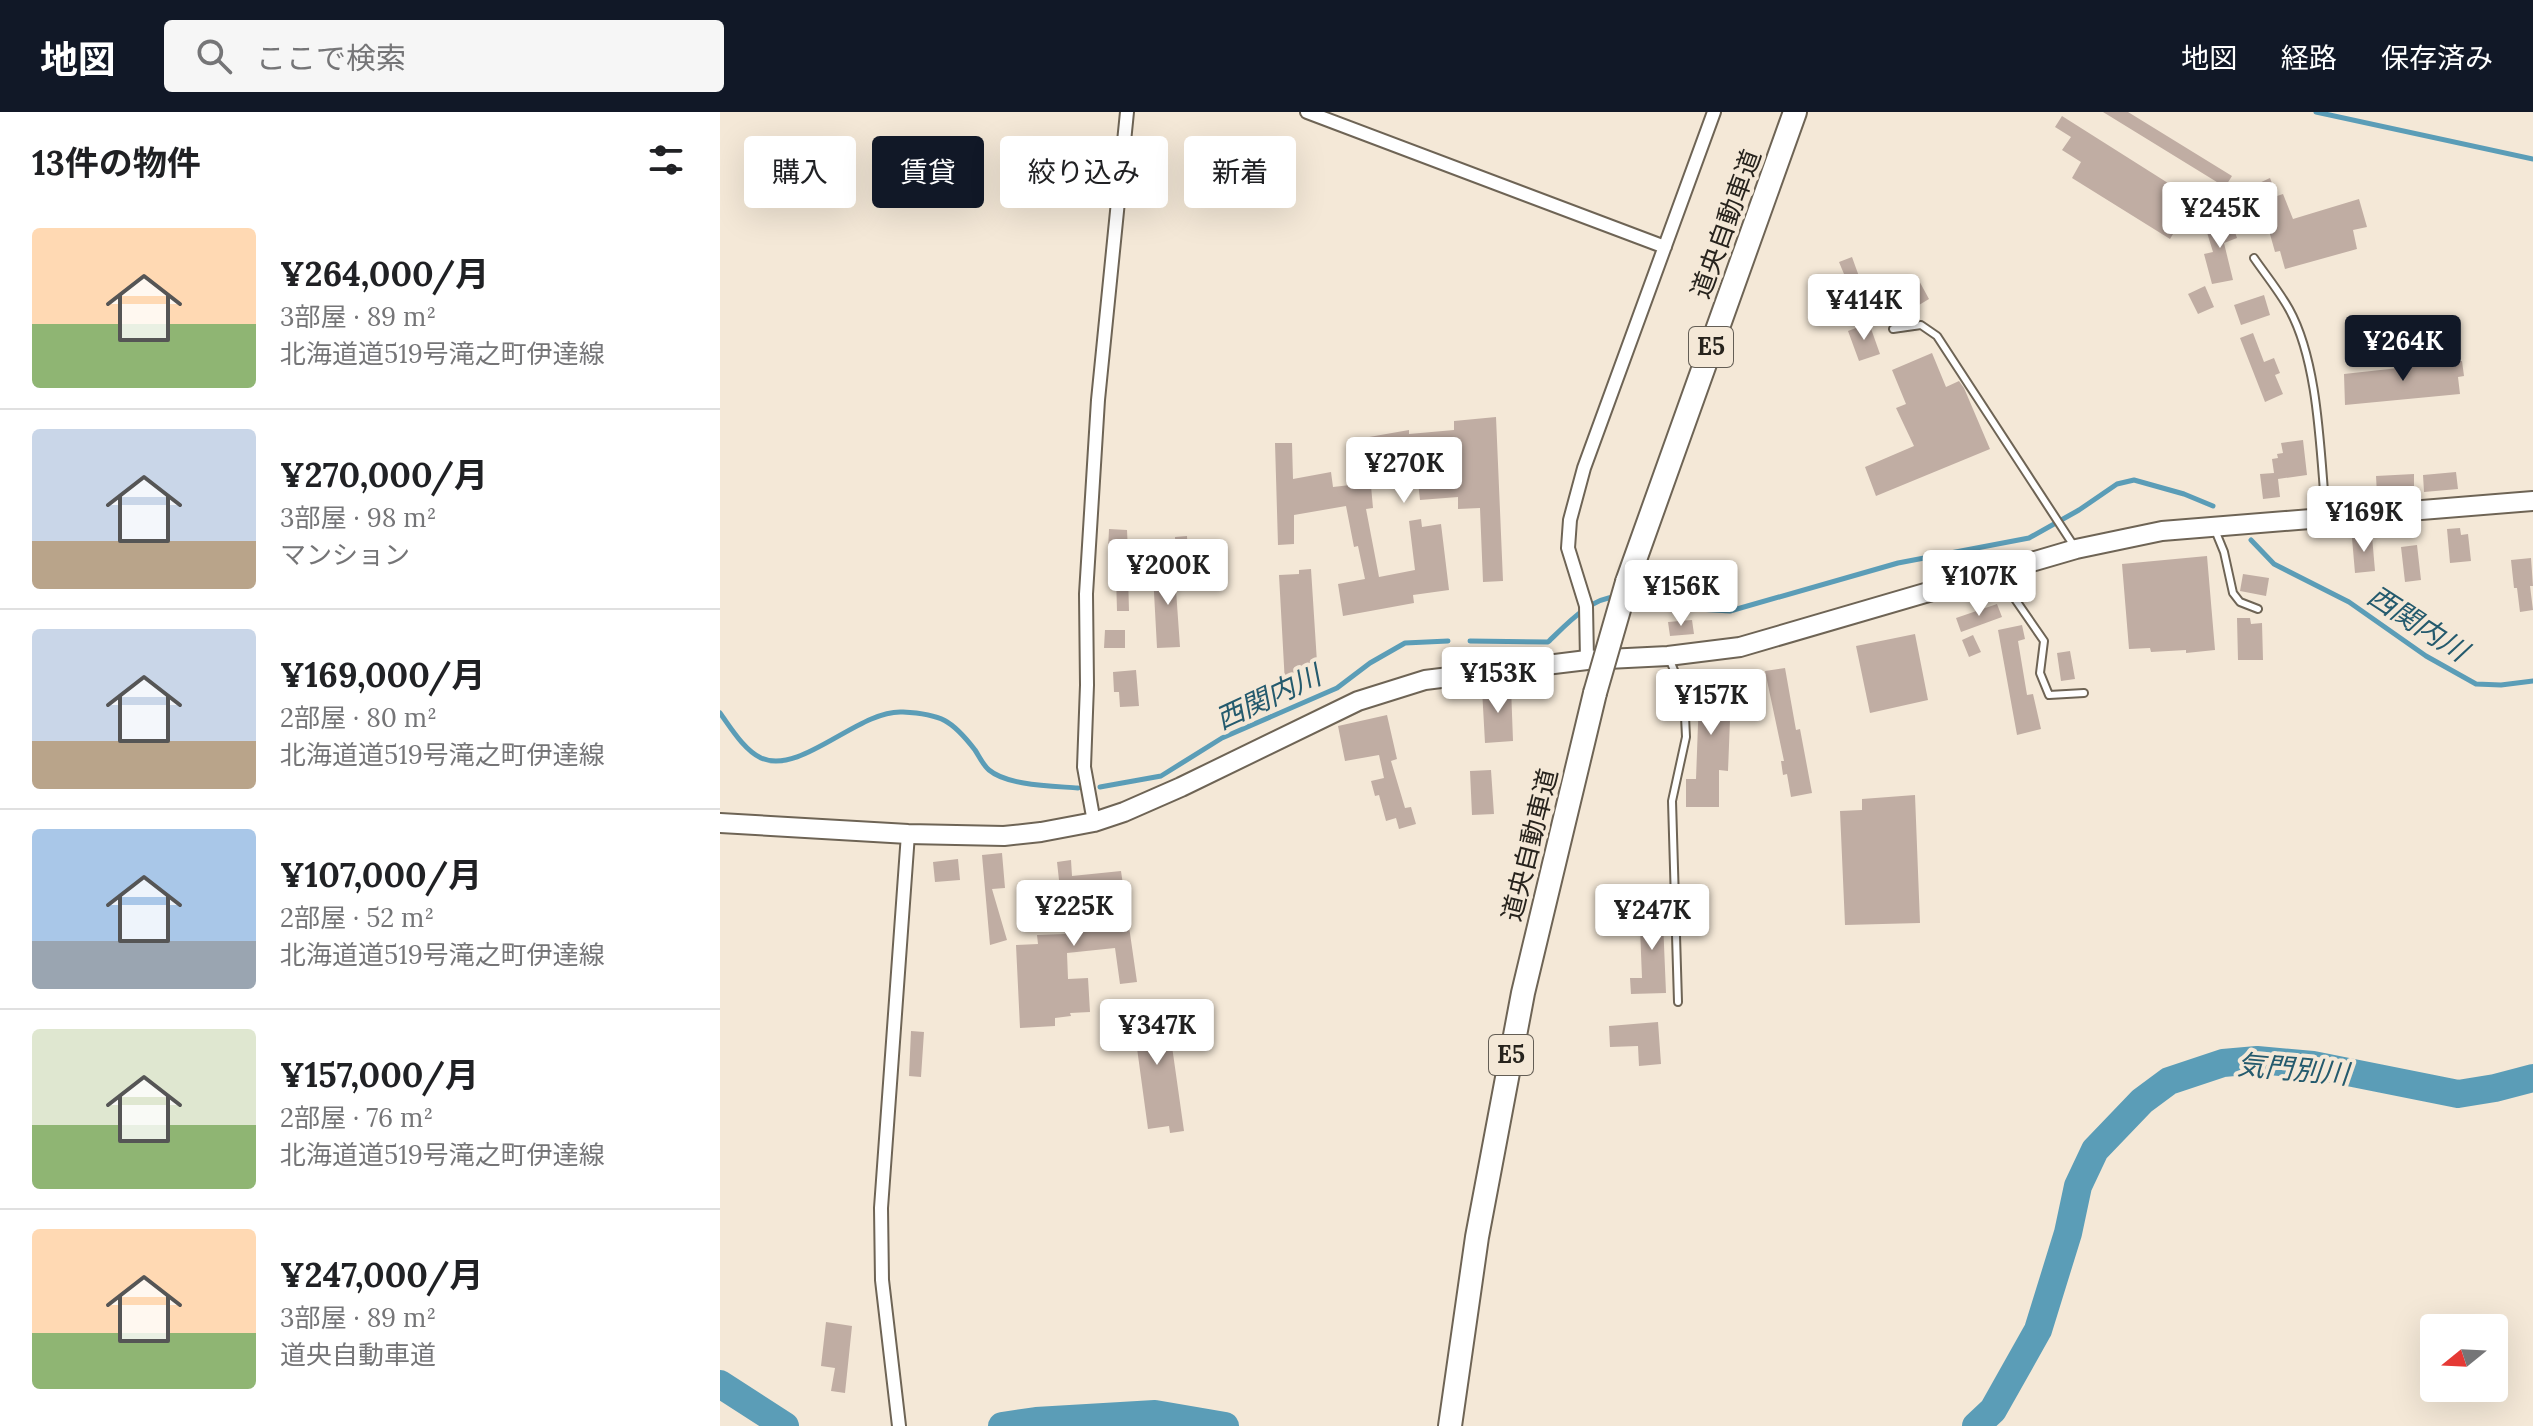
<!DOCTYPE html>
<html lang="ja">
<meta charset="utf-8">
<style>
:root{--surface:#fff;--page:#f6f6f6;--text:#202124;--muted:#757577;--line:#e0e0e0;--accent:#111827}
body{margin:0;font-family:Lora,"Noto Sans JP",serif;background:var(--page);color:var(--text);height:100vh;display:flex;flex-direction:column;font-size:30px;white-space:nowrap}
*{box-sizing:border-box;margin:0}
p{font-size:26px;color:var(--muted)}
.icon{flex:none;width:44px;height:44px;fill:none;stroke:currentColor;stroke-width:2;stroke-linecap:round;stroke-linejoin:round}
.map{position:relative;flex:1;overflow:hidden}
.drawer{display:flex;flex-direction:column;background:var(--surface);width:720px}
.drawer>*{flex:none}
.guide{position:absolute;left:24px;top:24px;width:760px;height:72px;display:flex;gap:16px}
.needle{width:52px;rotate:252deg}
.fabs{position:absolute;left:1700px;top:1202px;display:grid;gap:16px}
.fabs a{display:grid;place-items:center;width:88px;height:88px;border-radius:8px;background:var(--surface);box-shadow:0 8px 32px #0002;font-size:40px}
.price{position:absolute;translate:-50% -68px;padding:0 18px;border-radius:8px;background:#fff;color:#222;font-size:26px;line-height:52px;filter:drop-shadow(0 2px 4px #0008)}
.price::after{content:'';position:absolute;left:50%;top:48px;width:24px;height:18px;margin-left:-12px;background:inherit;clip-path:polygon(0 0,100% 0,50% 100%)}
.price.selected{background:var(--accent);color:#fff}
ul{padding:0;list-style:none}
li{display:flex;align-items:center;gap:24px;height:200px;padding:0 32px}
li+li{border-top:2px solid var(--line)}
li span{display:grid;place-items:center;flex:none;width:224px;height:160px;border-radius:8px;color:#555}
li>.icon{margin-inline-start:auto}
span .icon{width:96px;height:96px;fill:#fffc;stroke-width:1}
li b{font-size:34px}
h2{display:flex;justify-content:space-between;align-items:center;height:96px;padding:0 32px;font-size:34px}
.tag{padding:0 28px;border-radius:8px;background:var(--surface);box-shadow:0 8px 32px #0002;font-size:28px;line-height:72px}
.tag.selected{background:var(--accent);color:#fff}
header{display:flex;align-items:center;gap:48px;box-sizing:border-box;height:112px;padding:0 40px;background:var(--accent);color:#fff}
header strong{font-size:38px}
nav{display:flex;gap:44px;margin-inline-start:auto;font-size:28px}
.search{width:560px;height:72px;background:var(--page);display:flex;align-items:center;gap:20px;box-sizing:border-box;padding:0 28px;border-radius:8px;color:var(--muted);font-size:30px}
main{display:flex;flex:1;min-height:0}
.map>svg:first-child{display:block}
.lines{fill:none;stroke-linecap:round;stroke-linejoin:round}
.stream{stroke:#5b9db7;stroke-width:5}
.river{stroke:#5b9db7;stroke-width:28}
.building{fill:#c0ada3}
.service-casing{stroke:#6e6455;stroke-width:10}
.minor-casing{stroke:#6e6455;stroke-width:16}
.secondary-casing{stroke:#6e6455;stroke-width:22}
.motorway-casing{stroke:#6e6455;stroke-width:26}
.service{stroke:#fff;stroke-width:6}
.minor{stroke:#fff;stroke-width:12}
.secondary{stroke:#fff;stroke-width:18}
.motorway{stroke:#fff;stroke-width:22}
.motorway-bridge-casing{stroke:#6e6455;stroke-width:26;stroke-linecap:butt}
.motorway-bridge{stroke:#fff;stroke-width:22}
.labels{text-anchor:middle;stroke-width:8;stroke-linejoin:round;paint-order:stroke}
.shield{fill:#f4e8d7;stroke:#645e55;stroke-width:2}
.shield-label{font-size:24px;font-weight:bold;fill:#27231d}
.street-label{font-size:26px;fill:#27231d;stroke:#f4e8d7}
.water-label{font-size:28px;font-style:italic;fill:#245a6d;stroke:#f4e8d7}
</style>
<header>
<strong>地図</strong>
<div class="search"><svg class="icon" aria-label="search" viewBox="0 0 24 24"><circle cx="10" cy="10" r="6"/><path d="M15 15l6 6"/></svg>ここで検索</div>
<nav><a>地図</a><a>経路</a><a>保存済み</a></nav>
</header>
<main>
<section class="drawer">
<h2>13件の物件<svg class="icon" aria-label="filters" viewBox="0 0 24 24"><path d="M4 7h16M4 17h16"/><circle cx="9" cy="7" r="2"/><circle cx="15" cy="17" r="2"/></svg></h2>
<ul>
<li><span style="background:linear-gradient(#ffd9b3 60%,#8fb573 0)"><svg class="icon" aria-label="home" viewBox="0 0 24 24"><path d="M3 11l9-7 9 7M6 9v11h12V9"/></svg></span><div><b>¥264,000/月</b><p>3部屋 · 89 m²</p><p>北海道道519号滝之町伊達線</p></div></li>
<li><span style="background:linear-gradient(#c9d6e8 70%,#b9a48a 0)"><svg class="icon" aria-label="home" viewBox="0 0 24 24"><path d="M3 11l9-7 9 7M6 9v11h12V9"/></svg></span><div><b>¥270,000/月</b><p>3部屋 · 98 m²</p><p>マンション</p></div></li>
<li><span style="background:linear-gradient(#c9d6e8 70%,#b9a48a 0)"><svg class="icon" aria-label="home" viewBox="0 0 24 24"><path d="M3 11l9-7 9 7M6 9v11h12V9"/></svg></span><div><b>¥169,000/月</b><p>2部屋 · 80 m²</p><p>北海道道519号滝之町伊達線</p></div></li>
<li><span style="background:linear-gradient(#a9c7e8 70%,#9aa5b1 0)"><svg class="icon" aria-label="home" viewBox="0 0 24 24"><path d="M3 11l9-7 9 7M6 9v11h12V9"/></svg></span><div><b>¥107,000/月</b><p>2部屋 · 52 m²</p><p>北海道道519号滝之町伊達線</p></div></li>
<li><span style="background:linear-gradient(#dfe7d0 60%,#8fb573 0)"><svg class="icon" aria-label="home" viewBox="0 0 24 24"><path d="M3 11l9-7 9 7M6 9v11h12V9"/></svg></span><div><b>¥157,000/月</b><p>2部屋 · 76 m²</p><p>北海道道519号滝之町伊達線</p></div></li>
<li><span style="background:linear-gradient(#ffd9b3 65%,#8fb573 0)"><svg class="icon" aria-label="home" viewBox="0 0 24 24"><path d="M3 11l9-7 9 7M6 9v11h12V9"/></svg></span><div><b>¥247,000/月</b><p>3部屋 · 89 m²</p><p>道央自動車道</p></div></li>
</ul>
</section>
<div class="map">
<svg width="1813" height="1314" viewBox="0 0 1813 1314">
<rect width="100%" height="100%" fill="#f4e8d7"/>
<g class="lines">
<!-- stream -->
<path class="stream" d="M 1596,0 L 1813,47
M 1531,428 L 1554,452 L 1629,490 L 1706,544 L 1756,572 L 1781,573 L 1813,569
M 911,485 L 937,485 L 978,497 L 1010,499 L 1178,451 L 1309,426 L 1359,398 L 1397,372 L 1414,368 L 1464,382 L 1493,394
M 750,529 L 828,530 C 846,513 871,485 897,485
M 0,601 C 11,616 24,638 41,646 C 81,664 139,597 183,600 C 221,602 232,608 255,638 C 259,644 263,653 269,658 C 288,674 334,674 358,676
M 380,675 L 441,664 L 502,626 L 617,576 L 650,551 L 685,531 L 728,529"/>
<!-- river -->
<path class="river" d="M 0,1272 L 65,1314
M 282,1314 L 316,1309 L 435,1302 L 505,1314
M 1256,1314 L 1273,1298 L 1318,1218 L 1348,1121 L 1358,1074 L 1375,1038 L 1422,989 L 1449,969 L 1503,951 L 1537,948 L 1593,953 L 1738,982 L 1775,976 L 1813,966"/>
</g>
<!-- building -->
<path class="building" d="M 1383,0 L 1408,0 L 1512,64 L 1505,75 Z
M 1342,4 L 1478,90 L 1463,114 L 1459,112 L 1450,127 L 1352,66 L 1361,50 L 1342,38 L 1351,25 L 1335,15 Z
M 1550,66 L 1557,84 L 1563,82 L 1573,107 L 1639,87 L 1647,115 L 1633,118 L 1637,137 L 1565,157 L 1560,139 L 1555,140 L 1548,115 L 1553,113 L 1535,73 Z
M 1510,105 L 1517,126 L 1504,131 L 1513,168 L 1492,172 L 1484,142 L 1493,140 L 1485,114 Z
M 1132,145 L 1141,170 L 1129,174 L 1119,150 Z
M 1197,165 L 1209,187 L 1194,196 L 1182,173 Z
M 1485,174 L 1494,195 L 1478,202 L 1468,182 Z
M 1544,183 L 1550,203 L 1521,213 L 1514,193 Z
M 1149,211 L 1160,242 L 1139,249 L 1128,219 Z
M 1533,221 L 1544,250 L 1554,246 L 1560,261 L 1555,263 L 1563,282 L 1545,290 L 1520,226 Z
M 1212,241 L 1226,275 L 1239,269 L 1244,276 L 1270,337 L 1156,384 L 1145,355 L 1194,334 L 1176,296 L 1186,292 L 1172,258 Z
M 1742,249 L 1744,264 L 1738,265 L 1740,282 L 1625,293 L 1624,262 Z
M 776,305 L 783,469 L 763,470 L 760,396 L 738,397 L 738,385 L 700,388 L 698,370 L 651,374 L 653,396 L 646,397 L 659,465 L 695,458 L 689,409 L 701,407 L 702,415 L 721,412 L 729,478 L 693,483 L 694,491 L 623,504 L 618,472 L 645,467 L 638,434 L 634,435 L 626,394 L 574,403 L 574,432 L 558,433 L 555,331 L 572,331 L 573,367 L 611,360 L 613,375 L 639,372 L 632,328 L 689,318 L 689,322 L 734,318 L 734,309 Z
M 1583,328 L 1587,363 L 1558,367 L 1560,385 L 1543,387 L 1540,362 L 1554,361 L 1552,347 L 1558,346 L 1557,342 L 1563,341 L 1561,331 Z
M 1736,360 L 1738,377 L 1704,380 L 1703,363 Z
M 1694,362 L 1694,374 L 1676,375 L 1676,381 L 1657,382 L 1656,364 Z
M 1740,416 L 1741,423 L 1748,422 L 1751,449 L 1730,451 L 1727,417 Z
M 389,417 L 407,418 L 408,439 L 388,438 Z
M 467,424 L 468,444 L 456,443 L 455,425 Z
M 1652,424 L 1655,459 L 1635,461 L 1632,426 Z
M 1697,433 L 1701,468 L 1685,470 L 1681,435 Z
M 1487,444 L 1495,538 L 1466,541 L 1466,538 L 1431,540 L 1430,536 L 1409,537 L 1402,452 Z
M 1811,446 L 1813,474 L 1810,474 L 1813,498 L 1800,500 L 1797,476 L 1794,476 L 1791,448 Z
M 591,457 L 598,566 L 580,568 L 580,571 L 565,572 L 559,463 L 579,462 L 579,458 Z
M 469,461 L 470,477 L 456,478 L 460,535 L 437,536 L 433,462 Z
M 408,462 L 409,499 L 397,499 L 396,463 Z
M 1523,462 L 1549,466 L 1546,484 L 1520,479 Z
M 1277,492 L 1282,505 L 1241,520 L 1236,506 Z
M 1517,506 L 1530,506 L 1531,512 L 1542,511 L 1543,548 L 1518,548 Z
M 972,508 L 974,522 L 950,524 L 948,510 Z
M 1302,513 L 1305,527 L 1298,529 L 1307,583 L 1313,582 L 1321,617 L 1297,623 L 1278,518 Z
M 385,518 L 405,518 L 405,536 L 384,536 Z
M 1195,522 L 1208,588 L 1150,601 L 1136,534 Z
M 1253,523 L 1261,540 L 1249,545 L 1242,528 Z
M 1350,539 L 1355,567 L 1341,569 L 1337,541 Z
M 1065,556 L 1076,618 L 1080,617 L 1092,681 L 1071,685 L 1067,662 L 1063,663 L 1061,649 L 1064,649 L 1045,559 Z
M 1009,557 L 1011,582 L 1008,659 L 999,658 L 999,695 L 966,695 L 966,667 L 976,667 L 979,585 L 975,585 L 973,559 Z
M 416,558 L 419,594 L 400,595 L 399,580 L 394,580 L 393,560 Z
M 791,575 L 793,629 L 765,631 L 762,577 Z
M 667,603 L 677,647 L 671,649 L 685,696 L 691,695 L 696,712 L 679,717 L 676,706 L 666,709 L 659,683 L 655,684 L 651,669 L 664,666 L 659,643 L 625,649 L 618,614 Z
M 771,658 L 774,702 L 752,703 L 750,659 Z
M 1195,683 L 1200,811 L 1125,813 L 1120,699 L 1142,698 L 1142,687 Z
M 282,741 L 285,776 L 272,777 L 287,828 L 270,833 L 262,743 Z
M 238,747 L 240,768 L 215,770 L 213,750 Z
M 351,748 L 352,764 L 401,759 L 417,870 L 400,872 L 395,836 L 347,841 L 348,867 L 368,866 L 370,900 L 350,901 L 351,904 L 335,906 L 335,914 L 300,916 L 296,833 L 318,832 L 317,823 L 345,822 L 337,750 Z
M 942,785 L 946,881 L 911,882 L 910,866 L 922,866 L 920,816 L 927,816 L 924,786 Z
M 426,890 L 427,895 L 446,892 L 464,1019 L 450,1021 L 449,1014 L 428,1017 L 411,892 Z
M 938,910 L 941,952 L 919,954 L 918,934 L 890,935 L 889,914 Z
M 191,919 L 204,920 L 201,965 L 189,964 Z
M 106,1210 L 132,1214 L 125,1281 L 111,1279 L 115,1256 L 101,1254 Z"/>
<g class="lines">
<!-- service casing -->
<g class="service-casing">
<path id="service" d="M 1534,146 C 1545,162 1559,179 1569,197 C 1599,251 1600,341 1606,403
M 1173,217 L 1201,213 L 1217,224 L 1354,434
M 1495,418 L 1504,440 L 1513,481 L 1520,490 L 1538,497
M 1279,464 L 1324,529 L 1320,561 L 1329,583 L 1364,581
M 949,546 L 964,583 L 966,625 L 952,689 L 958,890"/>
</g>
<!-- minor casing -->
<g class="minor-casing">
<path id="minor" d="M 587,0 L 945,135
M 867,548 L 866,494 L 848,436 L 850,408 L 864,356 L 994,0
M 374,710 L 364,655 L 367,573 L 366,482 L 378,288 L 407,0
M 179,1314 L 162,1168 L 161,1096 L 188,722"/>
</g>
<!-- secondary casing -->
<g class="secondary-casing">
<path id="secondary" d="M 0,711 L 188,722 L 284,724 L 321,720 L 374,710 L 404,700 L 461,675 L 638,589 L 705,568 L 867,548 L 948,544 L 1020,535 L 1356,437 L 1442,419 L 1813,389"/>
</g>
<!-- motorway casing -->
<g class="motorway-casing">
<path id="motorway" d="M 907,470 L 1075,0
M 730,1314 L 757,1125 L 803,881 L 875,581"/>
</g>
<!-- service -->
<use href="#service" class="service"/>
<!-- minor -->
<use href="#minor" class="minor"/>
<!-- secondary -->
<use href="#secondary" class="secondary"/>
<!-- motorway -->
<use href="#motorway" class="motorway"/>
<!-- motorway-bridge casing -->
<g class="motorway-bridge-casing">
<path id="motorway-bridge" d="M 875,581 L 907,470"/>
</g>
<!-- motorway-bridge -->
<use href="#motorway-bridge" class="motorway-bridge"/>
</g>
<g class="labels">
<!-- shield labels -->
<g class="shield">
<rect x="969" y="215" width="44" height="40" rx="6"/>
<rect x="769" y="923" width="44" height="40" rx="6"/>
</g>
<g class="shield-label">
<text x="991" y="243">E5</text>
<text x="791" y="951">E5</text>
</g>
<!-- street labels -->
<g class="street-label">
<text transform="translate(1006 112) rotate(-70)" y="9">道央自動車道</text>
<text transform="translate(810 733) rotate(-76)" y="9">道央自動車道</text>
</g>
<!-- water labels -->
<g class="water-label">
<text transform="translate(1698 511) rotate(33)" y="10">西関内川</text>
<text transform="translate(548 585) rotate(-25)" y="10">西関内川</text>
<text transform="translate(1573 957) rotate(5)" y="10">気門別川</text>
</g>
</g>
</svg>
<div class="fabs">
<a><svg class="needle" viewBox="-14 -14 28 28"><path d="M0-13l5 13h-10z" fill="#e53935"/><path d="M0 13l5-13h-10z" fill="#757577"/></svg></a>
</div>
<b class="price" style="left:1500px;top:138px">¥245K</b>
<b class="price" style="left:1144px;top:230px">¥414K</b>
<b class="price selected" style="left:1683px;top:271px">¥264K</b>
<b class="price" style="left:684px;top:393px">¥270K</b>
<b class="price" style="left:1644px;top:442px">¥169K</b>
<b class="price" style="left:448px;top:495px">¥200K</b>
<b class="price" style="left:1259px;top:506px">¥107K</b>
<b class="price" style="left:961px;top:516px">¥156K</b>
<b class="price" style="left:778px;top:603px">¥153K</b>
<b class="price" style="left:991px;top:625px">¥157K</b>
<b class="price" style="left:354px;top:836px">¥225K</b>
<b class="price" style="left:932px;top:840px">¥247K</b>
<b class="price" style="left:437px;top:955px">¥347K</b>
<div class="guide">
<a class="tag">購入</a>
<a class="tag selected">賃貸</a>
<a class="tag">絞り込み</a>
<a class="tag">新着</a>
</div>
</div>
</main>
